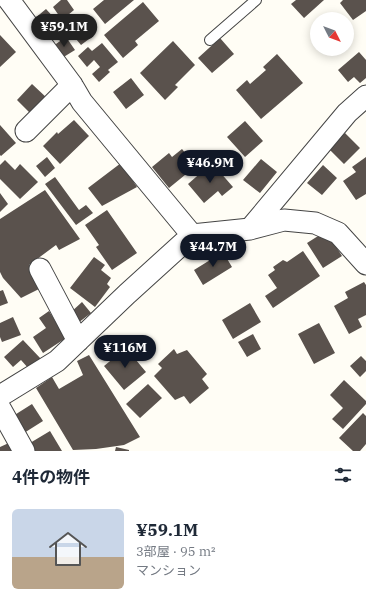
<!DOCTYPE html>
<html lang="ja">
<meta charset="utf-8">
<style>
:root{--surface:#fff;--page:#f2f2f3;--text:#1f2937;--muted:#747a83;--accent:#111827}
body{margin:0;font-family:"IBM Plex Serif","Noto Sans JP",serif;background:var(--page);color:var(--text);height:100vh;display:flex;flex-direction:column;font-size:15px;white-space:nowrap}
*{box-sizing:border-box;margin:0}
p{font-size:13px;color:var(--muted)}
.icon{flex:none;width:22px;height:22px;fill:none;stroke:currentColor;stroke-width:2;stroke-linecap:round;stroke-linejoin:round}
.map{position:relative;height:451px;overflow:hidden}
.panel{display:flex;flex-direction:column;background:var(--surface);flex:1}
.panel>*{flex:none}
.needle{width:26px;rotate:132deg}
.buttons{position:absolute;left:310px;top:12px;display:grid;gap:8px}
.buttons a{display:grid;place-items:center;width:44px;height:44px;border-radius:50%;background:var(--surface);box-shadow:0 2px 10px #0003;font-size:20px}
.price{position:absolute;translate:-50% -34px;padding:0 9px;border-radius:14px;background:var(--accent);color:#fff;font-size:13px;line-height:26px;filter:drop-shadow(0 1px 2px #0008)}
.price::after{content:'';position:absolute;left:50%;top:24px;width:12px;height:9px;margin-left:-6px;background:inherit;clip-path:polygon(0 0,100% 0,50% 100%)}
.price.current{background:#222;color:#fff}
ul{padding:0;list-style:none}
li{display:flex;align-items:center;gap:12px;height:100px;padding:0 12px}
li span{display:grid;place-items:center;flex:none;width:112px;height:80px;border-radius:6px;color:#555}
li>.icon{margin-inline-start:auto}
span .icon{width:48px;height:48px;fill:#fffc;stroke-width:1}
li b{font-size:17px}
h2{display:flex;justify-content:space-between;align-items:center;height:48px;padding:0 12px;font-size:17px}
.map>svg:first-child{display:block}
.building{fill:#5a524d}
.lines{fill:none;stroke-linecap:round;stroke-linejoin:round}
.service-casing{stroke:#444;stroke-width:12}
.minor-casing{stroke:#444;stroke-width:23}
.service{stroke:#fff;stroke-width:10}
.minor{stroke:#fff;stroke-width:21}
</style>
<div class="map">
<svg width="366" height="451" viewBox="0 0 366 451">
<rect width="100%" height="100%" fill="#fffdf5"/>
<!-- building -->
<path class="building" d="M 61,0 L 67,0 L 74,10 L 62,20 L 53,7 Z
M 104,0 L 134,0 L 105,24 L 93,9 Z
M 296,0 L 324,0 L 304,18 L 291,4 Z
M 343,0 L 366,0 L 366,11 L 353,20 L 340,3 Z
M 143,2 L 159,21 L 135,41 L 138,45 L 123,58 L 104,35 Z
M 46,9 L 57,21 L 45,31 L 34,19 Z
M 83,24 L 93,36 L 81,45 L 71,33 Z
M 0,35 L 16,52 L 0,67 Z
M 66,37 L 75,50 L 62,58 L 53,46 Z
M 220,38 L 234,54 L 212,73 L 198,58 Z
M 173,41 L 195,65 L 175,85 L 178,87 L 165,100 L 140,73 Z
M 102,43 L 118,62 L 108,70 L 110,72 L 99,82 L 92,74 L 100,67 L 94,60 L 87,67 L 78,56 L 88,47 L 92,51 Z
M 359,52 L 366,60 L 366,78 L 360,83 L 354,77 L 348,82 L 338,70 Z
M 277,54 L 303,83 L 261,119 L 236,90 L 247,80 L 250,84 L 266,70 L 263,67 Z
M 131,78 L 144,95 L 126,109 L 113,92 Z
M 32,84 L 48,99 L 32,115 L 17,100 Z
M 74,120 L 89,136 L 60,164 L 43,146 L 57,132 L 58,134 Z
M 245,121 L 263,141 L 245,157 L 227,137 Z
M 0,125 L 16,143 L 1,156 L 0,155 Z
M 345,133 L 360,148 L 344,164 L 329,149 Z
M 182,149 L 196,166 L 169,188 L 152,167 L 169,153 L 172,157 Z
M 47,157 L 55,168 L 45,177 L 36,166 Z
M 366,157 L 366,194 L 356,200 L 343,181 L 356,172 L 352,167 Z
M 261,159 L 277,172 L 260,193 L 243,180 Z
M 5,160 L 15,170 L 20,164 L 38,182 L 20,199 L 0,179 L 0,165 Z
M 121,163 L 137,187 L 102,206 L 88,188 Z
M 212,163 L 233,187 L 222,196 L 218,191 L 204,203 L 188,184 Z
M 323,165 L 337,178 L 322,195 L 307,183 Z
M 55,177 L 79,210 L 86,205 L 93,213 L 76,225 L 45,184 Z
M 45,190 L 80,239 L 59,250 L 56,245 L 29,265 L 39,289 L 21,298 L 3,278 L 0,272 L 0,219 Z
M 0,193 L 8,204 L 0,212 Z
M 107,210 L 137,253 L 112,270 L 96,247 L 99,245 L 85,225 Z
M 326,231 L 342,256 L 323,268 L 307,243 Z
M 303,251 L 320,276 L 273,308 L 265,296 L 277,288 L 268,275 L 275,270 L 273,267 L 283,260 L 287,262 Z
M 223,252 L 232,267 L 203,285 L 194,270 Z
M 94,257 L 105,265 L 101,270 L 111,278 L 107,284 L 110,287 L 95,307 L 70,288 Z
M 364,282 L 366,285 L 366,315 L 358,319 L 362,327 L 349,334 L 334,306 L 348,298 L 345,292 Z
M 3,290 L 8,303 L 0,306 L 0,291 Z
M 82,302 L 91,313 L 78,323 L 70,313 Z
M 250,303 L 261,322 L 233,339 L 222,320 Z
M 49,311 L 66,338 L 43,353 L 33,337 L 46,328 L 39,318 Z
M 13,317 L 21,335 L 2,342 L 0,337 L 0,323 Z
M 319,323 L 335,353 L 314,364 L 298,334 Z
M 253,334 L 261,349 L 247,357 L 238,342 Z
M 23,340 L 41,359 L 29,369 L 21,360 L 13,367 L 4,357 Z
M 126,348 L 146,372 L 124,390 L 104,366 Z
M 174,349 L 177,354 L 187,350 L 207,374 L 202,379 L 209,388 L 190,404 L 184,396 L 175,400 L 154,376 L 162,368 L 158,364 Z
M 89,355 L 140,437 L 124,445 L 96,449 L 73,450 L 36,388 L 52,377 L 59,389 L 83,375 L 77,361 Z
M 361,356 L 366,361 L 366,371 L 360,377 L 350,366 Z
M 344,380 L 366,401 L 366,404 L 343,429 L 332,419 L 343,408 L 330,395 Z
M 148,384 L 162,398 L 140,418 L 126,404 Z
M 32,404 L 43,421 L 24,433 L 13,416 Z
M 363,413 L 366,416 L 366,444 L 360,451 L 353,451 L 339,438 Z
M 50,431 L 62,451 L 35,451 L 30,443 Z
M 11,442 L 15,451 L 0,451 L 0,447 Z
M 116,447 L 129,450 L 129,451 L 115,451 Z"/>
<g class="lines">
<!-- service casing -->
<g class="service-casing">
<path id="service" d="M 210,40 L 256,0"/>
</g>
<!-- minor casing -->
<g class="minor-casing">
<path id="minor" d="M 9,0 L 72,85 L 82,102 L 192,235
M 26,131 L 72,85
M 250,229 L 347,113 L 366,96
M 40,269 L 78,341
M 0,396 L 57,361 L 127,294 L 192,235 L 250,229 L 284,220 L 315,223 L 338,233 L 366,264
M 0,408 L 24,451"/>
</g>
<!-- service -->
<use href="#service" class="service"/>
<!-- minor -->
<use href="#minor" class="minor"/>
</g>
</svg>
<div class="buttons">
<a><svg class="needle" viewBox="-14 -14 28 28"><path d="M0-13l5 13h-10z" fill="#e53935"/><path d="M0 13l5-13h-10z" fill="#747a83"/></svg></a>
</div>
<b class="price current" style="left:64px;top:48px">¥59.1M</b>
<b class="price" style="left:210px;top:184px">¥46.9M</b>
<b class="price" style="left:213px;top:268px">¥44.7M</b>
<b class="price" style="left:125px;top:369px">¥116M</b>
</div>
<section class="panel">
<h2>4件の物件<svg class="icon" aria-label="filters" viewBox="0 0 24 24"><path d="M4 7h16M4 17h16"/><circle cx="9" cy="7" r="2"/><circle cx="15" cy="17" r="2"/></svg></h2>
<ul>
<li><span style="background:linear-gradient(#c9d6e8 60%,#b9a48a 0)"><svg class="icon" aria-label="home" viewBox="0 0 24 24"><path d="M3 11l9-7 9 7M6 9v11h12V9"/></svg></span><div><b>¥59.1M</b><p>3部屋 · 95 m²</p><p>マンション</p></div></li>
</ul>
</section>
